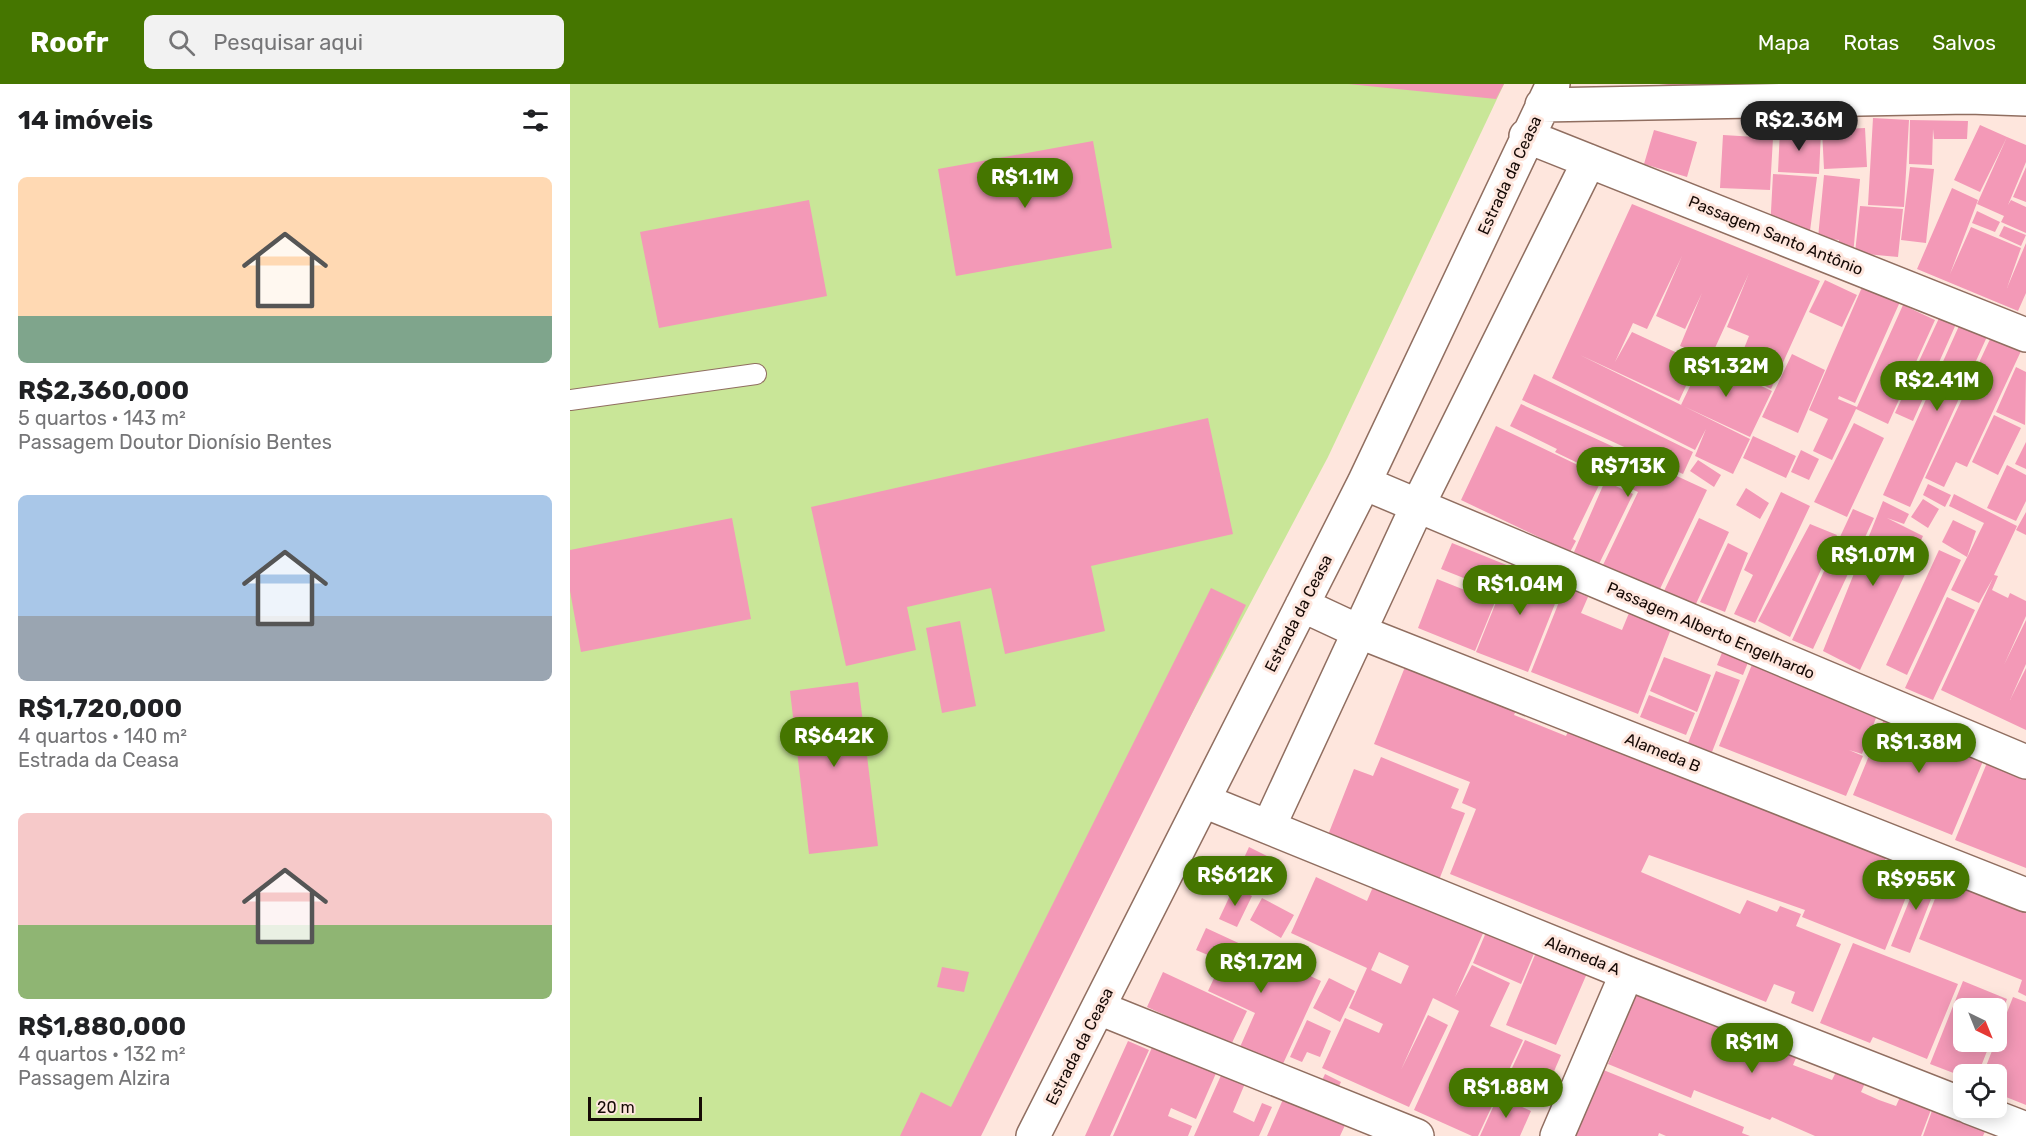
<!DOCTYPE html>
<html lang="pt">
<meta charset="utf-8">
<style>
:root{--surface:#fff;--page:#f2f2f2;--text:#202124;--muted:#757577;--accent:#457600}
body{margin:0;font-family:Rubik,sans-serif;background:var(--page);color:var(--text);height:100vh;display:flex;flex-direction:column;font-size:22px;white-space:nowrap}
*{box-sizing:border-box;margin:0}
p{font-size:20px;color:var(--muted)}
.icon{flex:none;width:33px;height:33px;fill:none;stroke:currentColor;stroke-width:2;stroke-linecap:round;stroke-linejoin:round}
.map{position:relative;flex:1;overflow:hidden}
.panel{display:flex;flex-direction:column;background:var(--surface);width:570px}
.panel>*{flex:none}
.needle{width:39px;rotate:137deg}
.buttons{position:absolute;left:1383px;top:914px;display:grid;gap:12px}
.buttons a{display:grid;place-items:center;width:54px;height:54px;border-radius:9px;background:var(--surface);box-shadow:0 3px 15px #0003;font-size:30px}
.scale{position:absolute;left:18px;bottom:15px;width:114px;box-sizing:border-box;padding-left:6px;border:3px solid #160a06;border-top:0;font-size:16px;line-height:21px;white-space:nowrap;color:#160a06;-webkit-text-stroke:4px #fee6dd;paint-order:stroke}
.price{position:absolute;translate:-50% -51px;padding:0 14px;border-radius:21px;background:var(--accent);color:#fff;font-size:20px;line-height:39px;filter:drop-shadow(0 2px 3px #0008)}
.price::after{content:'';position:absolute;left:50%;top:36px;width:18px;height:14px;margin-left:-9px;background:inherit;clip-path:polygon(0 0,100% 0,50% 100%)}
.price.on{background:#222;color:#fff}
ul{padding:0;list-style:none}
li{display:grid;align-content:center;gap:12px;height:318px;padding:0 18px}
li span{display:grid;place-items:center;height:186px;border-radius:9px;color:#555}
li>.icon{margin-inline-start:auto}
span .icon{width:108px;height:108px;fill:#fffc;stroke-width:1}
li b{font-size:26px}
h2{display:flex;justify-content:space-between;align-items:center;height:72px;padding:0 18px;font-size:26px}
header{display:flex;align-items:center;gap:36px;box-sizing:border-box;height:84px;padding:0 30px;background:var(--accent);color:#fff}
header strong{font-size:28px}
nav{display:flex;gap:33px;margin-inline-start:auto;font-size:21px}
.search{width:420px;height:54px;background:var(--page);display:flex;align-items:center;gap:15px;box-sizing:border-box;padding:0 21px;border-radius:9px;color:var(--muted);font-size:22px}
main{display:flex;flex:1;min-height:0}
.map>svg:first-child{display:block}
.green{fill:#c9e698}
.building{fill:#f399b7;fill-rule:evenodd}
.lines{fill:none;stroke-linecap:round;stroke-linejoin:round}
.service-casing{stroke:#906e60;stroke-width:22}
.minor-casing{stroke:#906e60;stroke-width:36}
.service{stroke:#fff;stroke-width:20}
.minor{stroke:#fff;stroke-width:33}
.labels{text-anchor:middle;stroke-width:6;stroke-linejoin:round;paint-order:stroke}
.street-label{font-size:16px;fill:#160a06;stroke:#fee6dd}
</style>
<header>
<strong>Roofr</strong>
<div class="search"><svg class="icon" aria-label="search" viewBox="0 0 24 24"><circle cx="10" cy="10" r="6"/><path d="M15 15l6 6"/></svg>Pesquisar aqui</div>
<nav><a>Mapa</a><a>Rotas</a><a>Salvos</a></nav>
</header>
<main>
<section class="panel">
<h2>14 imóveis<svg class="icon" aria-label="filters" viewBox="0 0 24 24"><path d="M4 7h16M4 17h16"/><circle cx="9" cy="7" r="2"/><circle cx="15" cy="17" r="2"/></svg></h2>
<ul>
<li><span style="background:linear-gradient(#ffd9b3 75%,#7fa58c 0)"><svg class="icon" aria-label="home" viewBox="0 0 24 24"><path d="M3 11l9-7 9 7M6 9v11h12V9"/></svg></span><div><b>R$2,360,000</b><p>5 quartos · 143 m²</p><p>Passagem Doutor Dionísio Bentes</p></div></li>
<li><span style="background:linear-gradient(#a9c7e8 65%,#9aa5b1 0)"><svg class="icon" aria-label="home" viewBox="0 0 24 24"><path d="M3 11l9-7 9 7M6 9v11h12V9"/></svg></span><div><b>R$1,720,000</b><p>4 quartos · 140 m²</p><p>Estrada da Ceasa</p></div></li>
<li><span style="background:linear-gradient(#f6c9c9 60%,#8fb573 0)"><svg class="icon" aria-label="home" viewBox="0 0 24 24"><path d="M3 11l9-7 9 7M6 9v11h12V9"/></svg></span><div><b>R$1,880,000</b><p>4 quartos · 132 m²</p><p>Passagem Alzira</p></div></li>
</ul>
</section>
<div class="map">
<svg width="1456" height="1052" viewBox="0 0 1456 1052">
<rect width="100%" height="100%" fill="#fee6dd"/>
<!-- green -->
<path class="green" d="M 0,0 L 934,0 L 758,373 L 398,1052 L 0,1052 Z"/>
<!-- building -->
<path class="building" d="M 778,0 L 934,0 L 926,15 Z
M 1089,0 L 1164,0 L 1164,8 Z
M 1303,34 L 1339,36 L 1334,123 L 1298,121 Z
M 1340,36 L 1398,37 L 1397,55 L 1364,55 L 1363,45 L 1362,81 L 1339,80 Z
M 1410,41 L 1437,53 L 1410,108 L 1384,96 Z
M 1295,44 L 1297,83 L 1254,85 L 1252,46 Z
M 1084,46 L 1127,58 L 1117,93 L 1074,80 Z
M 1210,46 L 1251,48 L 1249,90 L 1208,88 Z
M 1153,51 L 1203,54 L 1200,106 L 1150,104 Z
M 1437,53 L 1456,61 L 1456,78 L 1438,121 L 1441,116 L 1456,123 L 1456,149 L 1431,138 L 1434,132 L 1407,120 Z
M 523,57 L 542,164 L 386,192 L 368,85 Z
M 1340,83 L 1364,85 L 1356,159 L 1331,156 Z
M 1456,83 L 1456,118 L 1443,113 Z
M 1203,90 L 1247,93 L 1240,147 L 1200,146 Z
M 1254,91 L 1290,95 L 1283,171 L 1268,170 L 1269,156 L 1248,154 Z
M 1382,104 L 1408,116 L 1380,190 L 1401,143 L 1451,164 L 1437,204 L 1456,159 L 1456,209 L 1448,227 L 1347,185 Z
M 239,116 L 257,212 L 89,244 L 70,148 Z
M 1062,120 L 1250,197 L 1201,305 L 1187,298 L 1194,281 L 1171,272 L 1179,252 L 1157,243 L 1179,189 L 1140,275 L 1110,262 L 1132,209 L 1115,245 L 1086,232 L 1112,172 L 1077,245 L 1063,239 L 1045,278 L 1062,248 L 1127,278 L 1109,317 L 1010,271 L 1180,355 L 1163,390 L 1125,372 L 1136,345 L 1125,366 L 982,294 Z
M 1290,122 L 1333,125 L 1328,173 L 1285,169 Z
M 1407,127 L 1430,138 L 1425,148 L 1402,139 Z
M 1434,142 L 1456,151 L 1451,162 L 1429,152 Z
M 1296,194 L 1333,211 L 1285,319 L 1269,312 L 1268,315 L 1287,323 L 1333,221 L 1365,236 L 1318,340 L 1286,325 L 1262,376 L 1243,367 L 1258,335 L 1239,326 Z
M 1255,196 L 1287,211 L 1272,243 L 1239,228 Z
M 1370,232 L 1386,240 L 1343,337 L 1325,329 Z
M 1393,233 L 1420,246 L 1340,423 L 1313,411 Z
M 1421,253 L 1451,267 L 1397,383 L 1386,378 L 1374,403 L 1355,394 Z
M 1222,270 L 1255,286 L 1228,349 L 1192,333 Z
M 1133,275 L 1202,307 L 1180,353 L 1111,321 Z
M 1446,283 L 1456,288 L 1455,341 L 1426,328 Z
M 964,290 L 1123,368 L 1113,390 L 952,316 Z
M 951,320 L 1137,406 L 1089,507 L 1033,481 L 1068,408 L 985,368 L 987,365 L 940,342 Z
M 1424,331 L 1451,344 L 1428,391 L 1402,378 Z
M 638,334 L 663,450 L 521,482 L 535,547 L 435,570 L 421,504 L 337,523 L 346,566 L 276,582 L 241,423 Z
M 1284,339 L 1314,354 L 1277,433 L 1244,418 Z
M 926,342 L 1033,393 L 1003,455 L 1006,457 L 1000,468 L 891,416 Z
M 1183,352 L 1226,372 L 1216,394 L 1173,374 Z
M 1456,358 L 1456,385 L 1445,380 Z
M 1231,366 L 1249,375 L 1239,396 L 1221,388 Z
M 1128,376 L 1151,391 L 1144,403 L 1120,387 Z
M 1437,381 L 1456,391 L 1456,417 L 1446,437 L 1417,424 Z
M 1035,397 L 1063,410 L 1029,480 L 1004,468 Z
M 1358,400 L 1381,411 L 1375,423 L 1353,411 Z
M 1176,404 L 1199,419 L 1190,435 L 1166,421 Z
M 1211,408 L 1240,422 L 1185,539 L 1164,530 L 1183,491 L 1174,486 Z
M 1384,410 L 1447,442 L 1424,491 L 1428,492 L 1422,506 L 1438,514 L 1440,509 L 1456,517 L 1456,532 L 1434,581 L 1456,536 L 1456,580 L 1440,616 L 1456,584 L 1456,646 L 1371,606 L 1423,494 L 1409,519 L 1381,506 L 1414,439 L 1379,422 Z
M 1353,415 L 1369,425 L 1358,444 L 1341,433 Z
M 1313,417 L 1339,430 L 1334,440 L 1317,434 L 1353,452 L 1290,586 L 1253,567 Z
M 1283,425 L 1304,434 L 1243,565 L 1222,556 Z
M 1456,428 L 1456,451 L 1446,446 Z
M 162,434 L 181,535 L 11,568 L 0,507 L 0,466 Z
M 1129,434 L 1159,448 L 1125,522 L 1094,507 Z
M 1383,436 L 1406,447 L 1397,473 L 1372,458 Z
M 1240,440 L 1267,451 L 1220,553 L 1188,537 Z
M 882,459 L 939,482 L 929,508 L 871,485 Z
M 1158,459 L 1178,469 L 1155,528 L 1130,518 Z
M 1369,466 L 1391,476 L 1337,591 L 1316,581 Z
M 943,476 L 994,497 L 958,588 L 906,568 Z
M 867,495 L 925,518 L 905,567 L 848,544 Z
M 995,503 L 1018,513 L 1011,529 L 1052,546 L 1059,529 L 1101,545 L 1068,630 L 961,588 Z
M 641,504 L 676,521 L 411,1052 L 330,1052 L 351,1008 L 381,1023 Z
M 1377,513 L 1405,526 L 1363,616 L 1335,604 Z
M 390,537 L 406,622 L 372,629 L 356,544 Z
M 1153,566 L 1179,576 L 1173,591 L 1147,581 Z
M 1094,573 L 1141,591 L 1127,628 L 1080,607 Z
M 837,578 L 948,622 L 944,631 L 996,652 L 999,645 L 1318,769 L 1315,776 L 1346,788 L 1315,866 L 1232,833 L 1235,826 L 1079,771 L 1071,788 L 1170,830 L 1177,816 L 1207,828 L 1210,822 L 1231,830 L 1226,842 L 1271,860 L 1243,928 L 1221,919 L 1225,908 L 1204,900 L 1196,918 L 880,790 L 906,725 L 892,719 L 900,698 L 804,660 Z
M 1183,578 L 1287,619 L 1284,625 L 1306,634 L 1292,670 L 1279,666 L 1293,672 L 1276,712 L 1149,662 Z
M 1146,587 L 1170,596 L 1142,668 L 1118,659 Z
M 288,598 L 308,762 L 239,770 L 220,607 Z
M 1079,611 L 1125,629 L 1116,651 L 1070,633 Z
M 1316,630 L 1416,670 L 1382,751 L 1283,711 Z
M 811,673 L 889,705 L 881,724 L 895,729 L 869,796 L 758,751 L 784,685 L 803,692 Z
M 1419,674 L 1456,688 L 1456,784 L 1385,756 Z
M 679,763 L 699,773 L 683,808 L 663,798 Z
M 1352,785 L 1370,792 L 1340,869 L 1321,862 Z
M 1374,792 L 1456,823 L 1456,912 L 1448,908 L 1452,896 L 1349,855 Z
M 746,793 L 797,817 L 805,798 L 914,847 L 885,913 L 902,881 L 940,899 L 920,942 L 953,956 L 908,1052 L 902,1052 L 844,1026 L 889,927 L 863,914 L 831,986 L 858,931 L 878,941 L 839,1023 L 752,984 L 775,934 L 809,949 L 813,940 L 779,924 L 797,884 L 721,849 ZM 809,868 L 839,882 L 831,900 L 801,886 Z
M 664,803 L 682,812 L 667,843 L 649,835 Z
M 692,814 L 724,831 L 711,854 L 680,836 Z
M 636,844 L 751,897 L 712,982 L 670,963 L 685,929 L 638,907 L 652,877 L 626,866 Z
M 917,846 L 965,867 L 951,900 L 903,879 Z
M 1283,859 L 1388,900 L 1357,975 L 1303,953 L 1300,959 L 1250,939 Z
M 967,866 L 1018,887 L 986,961 L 936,941 Z
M 372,883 L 399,888 L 394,908 L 367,903 Z
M 593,888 L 677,927 L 661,961 L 577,923 Z
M 759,894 L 785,907 L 770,938 L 743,924 Z
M 1393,897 L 1437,915 L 1427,943 L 1426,924 L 1394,924 L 1394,957 L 1421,957 L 1408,990 L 1394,990 L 1394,993 L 1360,980 Z
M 1068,906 L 1229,967 L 1223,981 L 1262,996 L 1267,986 L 1296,997 L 1291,1008 L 1309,1016 L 1326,1022 L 1331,1011 L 1362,1023 L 1351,1052 L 1245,1052 L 1202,1033 L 1200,1036 L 1124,1006 L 1121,1014 L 1038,980 Z
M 1443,913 L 1456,918 L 1456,1021 L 1426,1009 L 1426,990 L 1413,990 Z
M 737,936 L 761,947 L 750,973 L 737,968 L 732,978 L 720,973 Z
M 955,956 L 991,971 L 973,1013 L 936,997 Z
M 558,957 L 579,966 L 540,1052 L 515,1052 Z
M 584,959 L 647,987 L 626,1035 L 601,1024 L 598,1032 L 622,1042 L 618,1052 L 543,1052 Z
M 1031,985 L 1174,1043 L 1172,1049 L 1180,1052 L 1096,1052 L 1089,1049 L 1088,1052 L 1004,1052 Z
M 653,987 L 676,997 L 663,1028 L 684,1038 L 692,1019 L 702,1023 L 689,1052 L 624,1052 Z
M 755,990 L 771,998 L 763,1014 L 747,1007 Z
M 928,1012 L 961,1027 L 950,1052 L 910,1052 Z
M 714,1013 L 776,1039 L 770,1052 L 697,1052 Z
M 1364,1021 L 1417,1043 L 1413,1052 L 1353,1052 Z"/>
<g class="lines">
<!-- service casing -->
<g class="service-casing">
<path id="service" d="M 0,316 L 186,290"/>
</g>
<!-- minor casing -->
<g class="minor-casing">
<path id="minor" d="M 972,21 L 1399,13 L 1456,15
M 956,52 L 1456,251
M 794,399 L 1456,678
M 732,521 L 790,548 L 1456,811
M 634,717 L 1057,889 L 1394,1021
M 699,742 L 847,423 L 1019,77
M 529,924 L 847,1052
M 1399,1023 L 1456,1045
M 463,1052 L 794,399 L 983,0
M 987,1052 L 1057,889"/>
</g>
<!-- service -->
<use href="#service" class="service"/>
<!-- minor -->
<use href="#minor" class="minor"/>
</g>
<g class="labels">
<!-- street labels -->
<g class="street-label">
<text transform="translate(939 91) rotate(-65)" y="6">Estrada da Ceasa</text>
<text transform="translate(1206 151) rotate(22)" y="6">Passagem Santo Antônio</text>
<text transform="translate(728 529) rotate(-63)" y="6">Estrada da Ceasa</text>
<text transform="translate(1141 546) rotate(23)" y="6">Passagem Alberto Engelhardo</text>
<text transform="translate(1093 668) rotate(22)" y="6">Alameda B</text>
<text transform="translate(1013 871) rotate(22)" y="6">Alameda A</text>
<text transform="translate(509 962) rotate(-63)" y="6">Estrada da Ceasa</text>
</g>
</g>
</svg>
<div class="buttons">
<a><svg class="needle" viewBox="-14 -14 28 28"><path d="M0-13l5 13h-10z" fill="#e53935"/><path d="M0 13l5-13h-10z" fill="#757577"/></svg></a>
<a><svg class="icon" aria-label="locate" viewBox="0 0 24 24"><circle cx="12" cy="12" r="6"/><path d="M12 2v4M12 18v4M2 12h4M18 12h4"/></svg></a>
</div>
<div class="scale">20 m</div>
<b class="price on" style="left:1229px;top:68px">R$2.36M</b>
<b class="price" style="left:455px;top:125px">R$1.1M</b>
<b class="price" style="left:1156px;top:314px">R$1.32M</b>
<b class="price" style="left:1367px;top:328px">R$2.41M</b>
<b class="price" style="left:1058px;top:414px">R$713K</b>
<b class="price" style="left:1303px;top:503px">R$1.07M</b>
<b class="price" style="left:950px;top:532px">R$1.04M</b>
<b class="price" style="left:264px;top:684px">R$642K</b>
<b class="price" style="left:1349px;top:690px">R$1.38M</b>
<b class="price" style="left:665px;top:823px">R$612K</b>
<b class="price" style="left:1346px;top:827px">R$955K</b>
<b class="price" style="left:691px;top:910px">R$1.72M</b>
<b class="price" style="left:1182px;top:990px">R$1M</b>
<b class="price" style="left:936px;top:1035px">R$1.88M</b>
</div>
</main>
